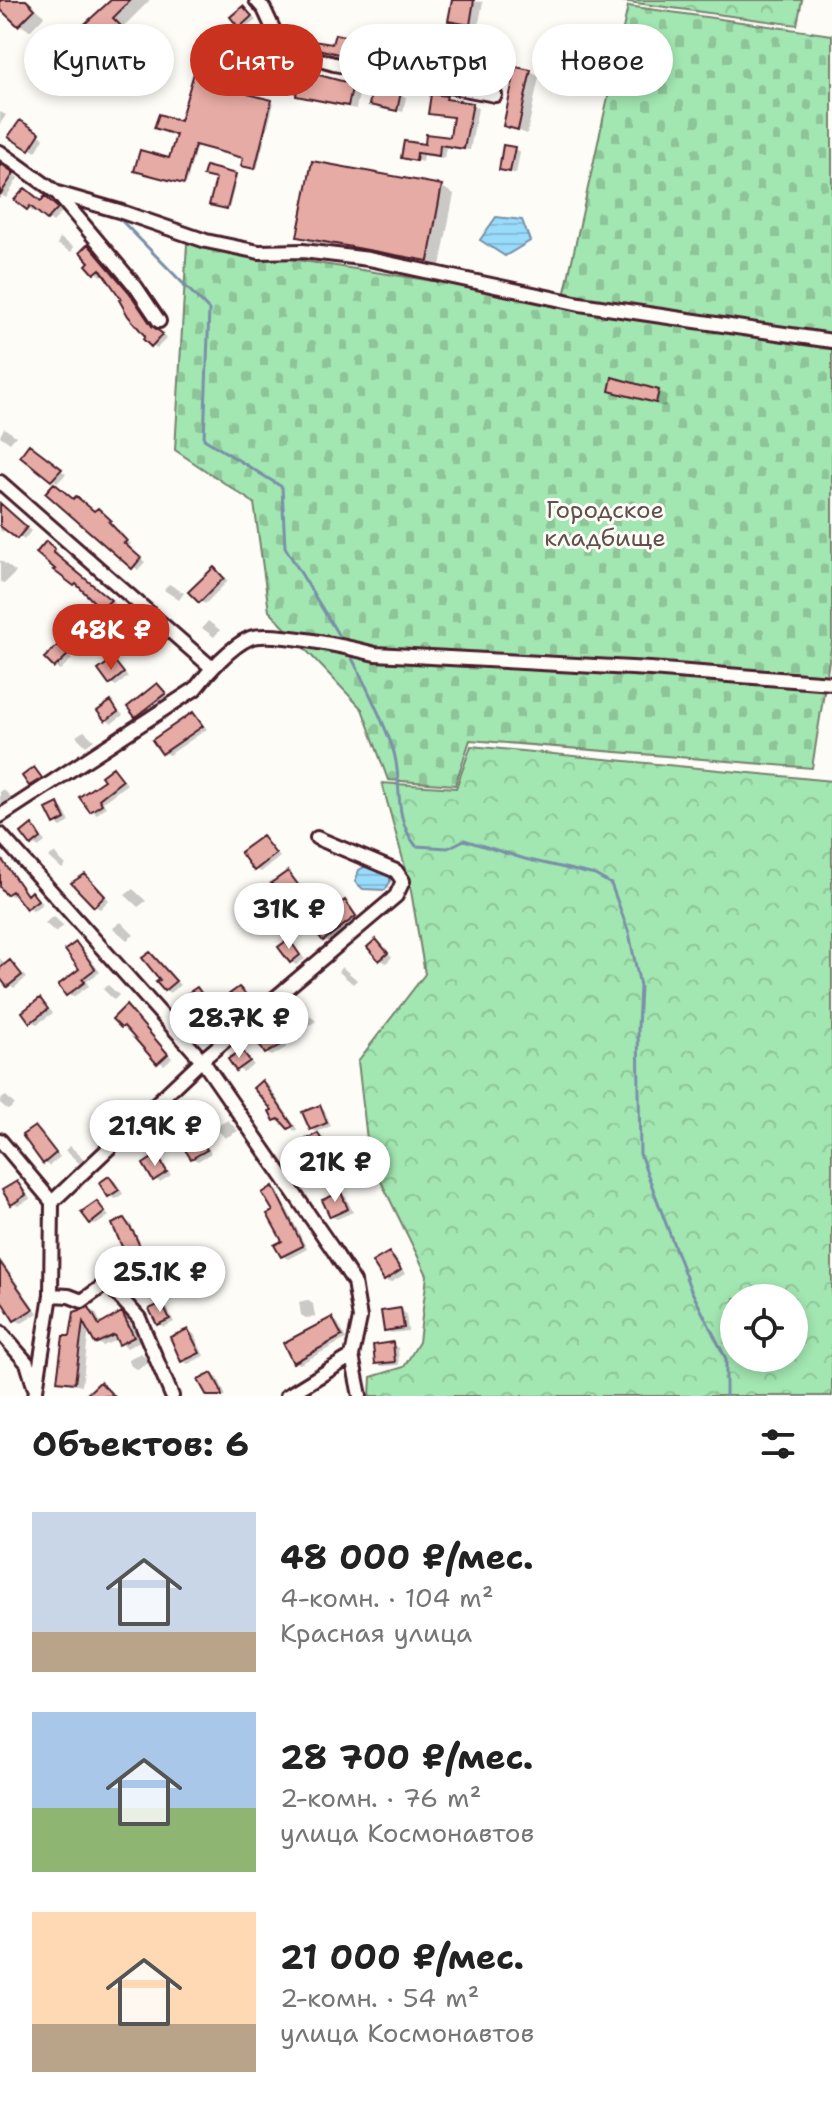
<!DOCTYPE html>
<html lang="ru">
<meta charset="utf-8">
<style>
:root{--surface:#fff;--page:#f2f2f2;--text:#222;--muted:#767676;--accent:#c8321e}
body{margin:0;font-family:"Shantell Sans",sans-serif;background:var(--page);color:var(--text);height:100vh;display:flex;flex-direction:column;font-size:30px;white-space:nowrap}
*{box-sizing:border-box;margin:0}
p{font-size:26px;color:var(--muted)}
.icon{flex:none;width:44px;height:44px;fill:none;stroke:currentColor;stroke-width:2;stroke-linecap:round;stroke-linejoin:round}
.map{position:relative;height:1396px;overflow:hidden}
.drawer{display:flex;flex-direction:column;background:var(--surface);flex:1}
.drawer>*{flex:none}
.banner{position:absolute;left:24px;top:24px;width:784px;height:72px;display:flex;gap:16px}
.tools{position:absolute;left:720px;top:1284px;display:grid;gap:16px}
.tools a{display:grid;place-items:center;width:88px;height:88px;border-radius:50%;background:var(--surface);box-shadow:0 4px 12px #0003;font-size:40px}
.price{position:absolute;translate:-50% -68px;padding:0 18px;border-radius:28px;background:#fff;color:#222;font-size:26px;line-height:52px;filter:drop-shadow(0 2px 4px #0008)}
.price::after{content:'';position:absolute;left:50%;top:48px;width:24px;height:18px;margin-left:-12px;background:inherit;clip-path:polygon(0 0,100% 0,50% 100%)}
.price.on{background:var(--accent);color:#fff}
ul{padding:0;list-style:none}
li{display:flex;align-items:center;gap:24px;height:200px;padding:0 32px}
li span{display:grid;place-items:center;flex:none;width:224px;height:160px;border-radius:0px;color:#555}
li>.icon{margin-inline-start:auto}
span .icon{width:96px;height:96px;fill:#fffc;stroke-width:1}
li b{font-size:34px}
h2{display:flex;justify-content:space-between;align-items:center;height:96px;padding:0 32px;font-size:34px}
.tag{padding:0 28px;border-radius:36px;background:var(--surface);box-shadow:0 4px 12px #0003;font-size:28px;line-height:72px}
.tag.on{background:var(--accent);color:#fff}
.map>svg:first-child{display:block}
.forest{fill:url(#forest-crowns);stroke:#76826e;stroke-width:2;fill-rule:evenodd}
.cemetery{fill:url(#cemetery-stones);stroke:#76826e;stroke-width:2}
.water{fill:url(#water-rules);stroke:#7990a8;stroke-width:2}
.shadow{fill:#0003}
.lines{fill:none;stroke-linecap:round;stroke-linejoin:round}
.stream{stroke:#7990a8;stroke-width:3}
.building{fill:#e6aba4;stroke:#4a1f2b;stroke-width:2}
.minor-casing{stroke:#4a1f2b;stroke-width:18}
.minor{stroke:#fdfcf7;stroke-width:12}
.labels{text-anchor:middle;stroke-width:6;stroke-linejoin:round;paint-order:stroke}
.park-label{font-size:24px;fill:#60514c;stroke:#fdfcf7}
</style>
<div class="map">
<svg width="832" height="1396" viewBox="0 0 832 1396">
<defs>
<pattern id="forest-crowns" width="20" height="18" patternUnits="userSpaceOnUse" patternTransform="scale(2)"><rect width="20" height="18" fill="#a2e6b1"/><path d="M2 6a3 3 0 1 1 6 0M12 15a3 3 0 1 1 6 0" fill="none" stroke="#8dc598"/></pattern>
<pattern id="cemetery-stones" width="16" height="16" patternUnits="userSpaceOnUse" patternTransform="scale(2)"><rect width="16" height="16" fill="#a2e6b1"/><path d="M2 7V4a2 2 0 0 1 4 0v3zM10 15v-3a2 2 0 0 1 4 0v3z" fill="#8dc598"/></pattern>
<pattern id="water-rules" width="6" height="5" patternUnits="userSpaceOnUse" patternTransform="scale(2)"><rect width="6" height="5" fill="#99dbfb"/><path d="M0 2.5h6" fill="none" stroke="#85bcd7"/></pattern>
</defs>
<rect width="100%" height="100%" fill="#fdfcf7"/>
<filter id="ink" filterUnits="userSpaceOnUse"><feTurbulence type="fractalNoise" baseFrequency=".0125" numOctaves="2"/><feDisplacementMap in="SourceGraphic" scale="16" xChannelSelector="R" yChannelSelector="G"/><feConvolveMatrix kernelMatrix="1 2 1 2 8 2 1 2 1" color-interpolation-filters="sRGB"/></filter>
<g filter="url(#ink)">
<!-- forest -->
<path class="forest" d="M 614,0 L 802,0 L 797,25 Z
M 471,746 L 832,781 L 832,1396 L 370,1396 L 371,1377 L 404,1367 L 419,1342 L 427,1275 L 369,1157 L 358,1061 L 425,974 L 410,885 L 382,783 L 456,788 ZM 794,1298 L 794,1358 L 734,1358 L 734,1298 Z"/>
<!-- cemetery -->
<path class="cemetery" d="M 628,6 L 832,35 L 832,642 L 812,768 L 470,740 L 455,785 L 388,780 L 362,709 L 269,611 L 254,503 L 175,450 L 187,243 L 563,301 Z"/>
<!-- water -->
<path class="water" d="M 496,217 L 522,220 L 530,241 L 505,256 L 480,240 Z
M 368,865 L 390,874 L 390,882 L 385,890 L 363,889 L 355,882 L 359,870 Z"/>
<!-- shadow -->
<path class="shadow" d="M 0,0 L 28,0 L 44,16 L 30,31 L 19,24 L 0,6 Z
M 114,0 L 150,0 L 124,26 L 132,35 L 88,75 L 75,68 Z
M 454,0 L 483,2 L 478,28 L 459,25 L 450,20 Z
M 243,8 L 256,20 L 245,29 L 240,26 Z
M 263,37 L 276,49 L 265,58 L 252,46 Z
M 353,40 L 359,43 L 355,59 L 300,43 L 334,46 Z
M 484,43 L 492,47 L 487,73 L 455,67 L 454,72 L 441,70 L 433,65 Z
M 379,47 L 391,47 L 397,50 L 397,59 L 384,59 L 379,56 Z
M 531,72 L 539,77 L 527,134 L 505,125 Z
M 252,75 L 254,76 L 249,96 L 274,103 L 257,169 L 245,166 L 245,158 L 197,145 L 186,184 L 139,171 L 170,161 L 181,124 Z
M 353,86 L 360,90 L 356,109 L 305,99 L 298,95 Z
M 400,94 L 406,97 L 403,112 L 371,104 Z
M 446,98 L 478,108 L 470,150 L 446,147 L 444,158 L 423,155 L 422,162 L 403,157 L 426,147 L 452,140 L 455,119 L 431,113 Z
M 0,112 L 6,115 L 0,124 Z
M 27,127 L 44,138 L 36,152 L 18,141 Z
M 514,149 L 520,152 L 516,174 L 501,169 Z
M 0,169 L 7,169 L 18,178 L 6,198 L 0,194 Z
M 207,169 L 237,177 L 229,209 L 214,205 L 218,179 Z
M 442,187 L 454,194 L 440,266 L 312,243 L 300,236 Z
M 17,200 L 51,202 L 62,212 L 53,222 L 36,208 L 33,212 Z
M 60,238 L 74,247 L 71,252 L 57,244 Z
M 88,246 L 134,298 L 157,332 L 167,338 L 157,348 L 152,345 L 105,273 L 101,276 L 89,265 L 92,262 Z
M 611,390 L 659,391 L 667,396 L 665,407 L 620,395 Z
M 4,428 L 16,436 L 10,443 L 0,436 Z
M 35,450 L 66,474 L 55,485 L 95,513 L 103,513 L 131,544 L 128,547 L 145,562 L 138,570 L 48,493 L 57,482 L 52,479 Z
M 0,504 L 31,531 L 24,540 L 6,527 L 3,532 L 0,530 Z
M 52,547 L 59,553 L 57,556 L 115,604 L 107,610 L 102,607 L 39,553 Z
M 0,560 L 16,572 L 4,584 L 0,581 Z
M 214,569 L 228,581 L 205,604 L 200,601 Z
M 169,584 L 184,593 L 179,600 L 164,590 Z
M 208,621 L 220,630 L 214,637 L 202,628 Z
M 136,624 L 144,632 L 132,643 L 127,640 Z
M 58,647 L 72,659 L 60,670 L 55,667 Z
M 113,661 L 128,677 L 116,686 L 111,683 Z
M 157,685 L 169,697 L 141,718 L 137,716 Z
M 111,704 L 123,715 L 112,723 L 106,720 Z
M 193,714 L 207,729 L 169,755 L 163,752 Z
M 84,731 L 94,740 L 86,746 L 76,736 Z
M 34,769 L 46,781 L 36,788 L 31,785 Z
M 113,769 L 127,784 L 103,802 L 106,807 L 97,814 L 91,810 Z
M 3,789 L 15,801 L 6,808 L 0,804 L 0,792 Z
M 58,806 L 63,809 L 70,822 L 61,827 L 56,823 Z
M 32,826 L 37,829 L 45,842 L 38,847 L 32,844 Z
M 262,838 L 280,857 L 261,872 L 255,869 Z
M 54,853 L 66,865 L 62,869 L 49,857 Z
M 0,856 L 29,896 L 31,894 L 37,897 L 42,904 L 33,911 L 17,894 L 12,896 L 7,893 L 0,883 Z
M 288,873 L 304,890 L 290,900 L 285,897 Z
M 85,876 L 109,900 L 100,909 L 95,906 Z
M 133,889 L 146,901 L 138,907 L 125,895 Z
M 345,903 L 351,906 L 360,920 L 330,942 L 324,939 L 325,916 Z
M 53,916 L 64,926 L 55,932 L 45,923 Z
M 121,922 L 134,935 L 127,940 L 113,928 Z
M 289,941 L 305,959 L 296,965 L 291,962 Z
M 376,942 L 392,957 L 386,963 L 380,959 Z
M 76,945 L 82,948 L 100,972 L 86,982 L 89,986 L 73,997 L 68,994 L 82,970 Z
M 150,954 L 180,985 L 170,993 L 165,990 Z
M 0,958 L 6,966 L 10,962 L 16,966 L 26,978 L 14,988 L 0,975 Z
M 342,967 L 357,980 L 353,984 L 338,971 Z
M 108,985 L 119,995 L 114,1000 L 103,989 Z
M 197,989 L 208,1000 L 190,1013 L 184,1009 Z
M 239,989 L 253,1002 L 245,1009 L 239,1005 Z
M 41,1001 L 53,1013 L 37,1024 L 31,1021 Z
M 302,1007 L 316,1021 L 310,1025 L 297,1010 Z
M 127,1008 L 172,1058 L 164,1065 L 122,1027 Z
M 211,1012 L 224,1024 L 211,1035 L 205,1032 Z
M 272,1028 L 278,1031 L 287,1047 L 272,1056 L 266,1053 Z
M 242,1052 L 254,1065 L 243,1072 L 238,1069 Z
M 262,1082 L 268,1085 L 297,1129 L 295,1131 L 284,1122 L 281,1123 L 276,1120 L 275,1111 Z
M 6,1096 L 15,1105 L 8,1110 L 0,1103 L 0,1100 Z
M 320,1107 L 325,1111 L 331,1126 L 317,1132 L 311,1129 Z
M 228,1120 L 238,1131 L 225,1138 L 215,1127 Z
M 35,1128 L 41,1131 L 60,1157 L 49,1166 L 44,1163 Z
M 194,1131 L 200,1134 L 211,1153 L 198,1161 L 192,1158 Z
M 318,1135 L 324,1138 L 328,1146 L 314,1153 L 308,1150 Z
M 70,1146 L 84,1159 L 79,1163 L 65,1150 Z
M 313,1153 L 318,1157 L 327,1175 L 317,1179 L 311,1176 Z
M 157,1157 L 162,1161 L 171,1175 L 160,1182 L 155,1179 Z
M 109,1178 L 115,1181 L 123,1194 L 115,1199 L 109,1196 Z
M 17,1183 L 22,1186 L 30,1199 L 18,1206 L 12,1203 Z
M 273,1188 L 278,1191 L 307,1249 L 288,1259 L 282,1256 L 285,1241 L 276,1211 Z
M 340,1194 L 346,1197 L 353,1212 L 337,1219 L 331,1216 Z
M 97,1204 L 109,1216 L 96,1225 L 91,1222 Z
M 124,1220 L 130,1223 L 145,1252 L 140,1254 L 152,1275 L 140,1281 L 135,1278 Z
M 389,1254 L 395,1257 L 405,1274 L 390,1283 L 385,1280 Z
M 0,1259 L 38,1313 L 22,1323 L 15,1320 L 0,1296 Z
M 307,1300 L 313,1304 L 315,1317 L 306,1318 L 301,1315 L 299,1302 Z
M 162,1305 L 167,1308 L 174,1322 L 164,1327 L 159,1324 Z
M 89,1309 L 96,1313 L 102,1326 L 122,1315 L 128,1319 L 140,1341 L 127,1348 L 118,1339 L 103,1346 L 96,1342 L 89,1329 L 82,1386 L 66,1383 L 59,1380 L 72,1339 Z
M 401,1310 L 406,1314 L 408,1331 L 391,1333 L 386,1329 Z
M 332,1319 L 338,1323 L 346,1339 L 300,1364 L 294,1361 Z
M 188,1331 L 194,1334 L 204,1356 L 188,1364 L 182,1360 Z
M 392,1344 L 398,1348 L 399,1365 L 382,1366 L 377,1363 Z
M 141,1353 L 150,1362 L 137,1369 L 131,1366 L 128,1359 Z
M 212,1375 L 218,1378 L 226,1396 L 209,1396 Z"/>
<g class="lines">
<!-- stream -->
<path class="stream" d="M 117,216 L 209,310 L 204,439 L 282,487 L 285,547 L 342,641
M 348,651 C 362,676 384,723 393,749 C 404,784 391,814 416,846 L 448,848 L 464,840 L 525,859 L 595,875 L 611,884 L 629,933 L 640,986 L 638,1028 L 640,1154 L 690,1288 L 726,1359 L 726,1396"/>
</g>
<!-- building -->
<path class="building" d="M 0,0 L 26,0 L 35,9 L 18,26 L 0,9 Z
M 111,0 L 131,0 L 113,18 L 122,27 L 74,70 L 56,50 Z
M 452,0 L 474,0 L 470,25 L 448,21 Z
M 243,6 L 252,16 L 239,28 L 230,17 Z
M 263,34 L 272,45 L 258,56 L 249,46 Z
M 335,34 L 354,38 L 350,57 L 298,44 L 299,39 L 332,44 Z
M 465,37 L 485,41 L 480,70 L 447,64 L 447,68 L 431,66 L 434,46 L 462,50 Z
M 198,59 L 253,73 L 248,94 L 272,100 L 255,169 L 241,166 L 243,158 L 195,145 L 184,184 L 134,171 L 140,150 L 169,158 L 176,135 L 154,128 L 159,114 L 180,121 Z
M 516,67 L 531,70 L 518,130 L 503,126 Z
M 300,70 L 353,84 L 348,106 L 296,96 Z
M 373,86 L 401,92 L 397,111 L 369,105 Z
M 431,94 L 447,96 L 446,99 L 473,103 L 464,149 L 440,145 L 439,156 L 417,153 L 416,161 L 401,158 L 404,141 L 425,144 L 426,134 L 450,137 L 453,117 L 428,114 Z
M 20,120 L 40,133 L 29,150 L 8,137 Z
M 503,145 L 515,147 L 510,172 L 499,170 Z
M 312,161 L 442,185 L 428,261 L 297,237 Z
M 0,163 L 14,173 L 0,195 Z
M 206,166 L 236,174 L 227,209 L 209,205 L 216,179 L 203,176 Z
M 25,188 L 41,201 L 45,196 L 58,208 L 47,220 L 30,206 L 27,210 L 14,200 Z
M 88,244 L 129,292 L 152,326 L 163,334 L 151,347 L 143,339 L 145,336 L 128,316 L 119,300 L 121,299 L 100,269 L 94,274 L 86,265 L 89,262 L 80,252 Z
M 612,377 L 659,390 L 656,403 L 609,391 Z
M 29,444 L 62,469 L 51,481 L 20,456 Z
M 54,483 L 73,499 L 76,496 L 94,511 L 98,508 L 111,520 L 109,522 L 127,541 L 124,543 L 141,558 L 132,569 L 45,493 Z
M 0,503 L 27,527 L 17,539 L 0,526 Z
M 46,541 L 55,549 L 53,552 L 111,600 L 101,609 L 76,584 L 74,586 L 53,570 L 55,569 L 36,553 Z
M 214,567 L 224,578 L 199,603 L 188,592 Z
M 130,618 L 140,628 L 126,642 L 116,632 Z
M 58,645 L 68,655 L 54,668 L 44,658 Z
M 113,659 L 124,673 L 109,685 L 98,670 Z
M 157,683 L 166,693 L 135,717 L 127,707 Z
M 111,701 L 118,712 L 105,721 L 97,711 Z
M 193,712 L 203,726 L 162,754 L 152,740 Z
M 34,767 L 42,778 L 29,786 L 22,776 Z
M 113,767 L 123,780 L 99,799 L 102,804 L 90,812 L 79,797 L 104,780 L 101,776 Z
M 58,803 L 65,819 L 54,825 L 46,809 Z
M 32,824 L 41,838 L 31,846 L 21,833 Z
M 262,836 L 276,854 L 254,871 L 240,852 Z
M 0,857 L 27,895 L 31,891 L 38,900 L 26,909 L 12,891 L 6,895 L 0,887 Z
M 288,871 L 299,886 L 283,899 L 271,883 Z
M 85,874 L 105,896 L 94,907 L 71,883 Z
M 345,900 L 356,916 L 323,941 L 307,921 L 319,911 L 323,915 Z
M 289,939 L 300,955 L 290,963 L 278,947 Z
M 376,939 L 388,953 L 379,961 L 367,947 Z
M 76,942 L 95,969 L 82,979 L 85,982 L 66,996 L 58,985 L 79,969 L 65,950 Z
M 150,952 L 176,981 L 164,991 L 156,982 L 160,980 L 142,958 Z
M 10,960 L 22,975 L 7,987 L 0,978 L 0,968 Z
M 197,987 L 204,997 L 183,1011 L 176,1001 Z
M 239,987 L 249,998 L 238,1007 L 228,995 Z
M 40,998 L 48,1009 L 30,1023 L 22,1012 Z
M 126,1005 L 168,1054 L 157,1064 L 124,1026 L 121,1028 L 112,1019 Z
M 211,1010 L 220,1021 L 204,1034 L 195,1023 Z
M 272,1026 L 283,1044 L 265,1054 L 254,1036 Z
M 242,1050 L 250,1061 L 236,1071 L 228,1059 Z
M 262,1080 L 293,1126 L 288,1129 L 279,1119 L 274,1121 L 269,1111 L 272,1110 L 253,1088 Z
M 320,1105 L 327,1123 L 310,1130 L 302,1112 Z
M 35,1126 L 56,1153 L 43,1164 L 22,1135 Z
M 194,1129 L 207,1150 L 191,1159 L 178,1139 Z
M 318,1133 L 323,1143 L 307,1151 L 302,1141 Z
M 313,1151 L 322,1172 L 310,1178 L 300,1157 Z
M 157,1155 L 167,1172 L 153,1181 L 143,1164 Z
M 109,1176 L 119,1190 L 108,1197 L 99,1183 Z
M 17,1181 L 26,1195 L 11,1205 L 2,1190 Z
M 273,1186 L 303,1246 L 281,1257 L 274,1245 L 282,1241 L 267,1214 L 273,1211 L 262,1193 Z
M 341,1192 L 348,1209 L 330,1217 L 322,1200 Z
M 97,1201 L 105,1212 L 90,1224 L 81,1212 Z
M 124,1218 L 135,1235 L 141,1249 L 136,1251 L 148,1272 L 133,1280 L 127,1267 L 130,1265 L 112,1224 Z
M 389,1252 L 401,1270 L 384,1281 L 372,1262 Z
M 0,1262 L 33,1309 L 14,1321 L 0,1299 Z
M 162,1303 L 170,1319 L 157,1325 L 149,1309 Z
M 89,1307 L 99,1325 L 122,1312 L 134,1337 L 119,1345 L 114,1335 L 95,1344 L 83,1322 L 75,1383 L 57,1381 L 63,1336 L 70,1336 L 74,1312 Z
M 401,1308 L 404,1328 L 384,1331 L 381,1311 Z
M 332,1317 L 342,1336 L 293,1363 L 283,1343 Z
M 188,1329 L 200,1353 L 181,1362 L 170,1337 Z
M 393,1342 L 395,1362 L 375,1364 L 373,1345 Z
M 212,1373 L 220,1388 L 222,1396 L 207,1396 L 198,1380 Z
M 100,1382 L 114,1396 L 85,1396 Z"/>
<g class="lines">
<!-- minor casing -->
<g class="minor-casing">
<path id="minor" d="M 256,0 L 264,9 L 276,35 L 292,52 L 334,64 L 495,95
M 0,152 L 57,193 L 136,287 L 159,321
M 57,193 L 119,211 L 206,241 L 259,252 L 303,251 L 369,259 L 580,304 L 832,341
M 0,482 L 211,667
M 0,816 L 195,689 C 207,673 231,646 250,638 C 270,630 352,648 375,654 L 650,669 L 832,683
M 0,834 L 202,1060 L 334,1251 L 354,1282 L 360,1318 L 352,1356 L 360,1396
M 0,1140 L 52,1202
M 52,1202 L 202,1060 L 396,896 L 403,881 L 396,871 L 317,838
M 51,1295 L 69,1296 L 82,1301 L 107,1283 L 139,1318 L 172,1396
M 0,1332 L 27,1363 L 34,1386
M 35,1396 L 51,1295 L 52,1202
M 287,1396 L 352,1356"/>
</g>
<!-- minor -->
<use href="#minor" class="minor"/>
</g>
</g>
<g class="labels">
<!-- park labels -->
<g class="park-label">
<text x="605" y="518">Городское<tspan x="605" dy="28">кладбище</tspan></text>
</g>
</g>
</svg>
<div class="tools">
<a><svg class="icon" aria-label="locate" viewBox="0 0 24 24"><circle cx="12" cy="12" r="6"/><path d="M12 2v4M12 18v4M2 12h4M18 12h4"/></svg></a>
</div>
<b class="price on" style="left:111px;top:672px">48K ₽</b>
<b class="price" style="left:289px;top:951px">31K ₽</b>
<b class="price" style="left:239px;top:1060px">28.7K ₽</b>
<b class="price" style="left:155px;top:1168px">21.9K ₽</b>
<b class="price" style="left:335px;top:1204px">21K ₽</b>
<b class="price" style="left:160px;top:1314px">25.1K ₽</b>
<div class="banner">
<a class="tag">Купить</a>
<a class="tag on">Снять</a>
<a class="tag">Фильтры</a>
<a class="tag">Новое</a>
</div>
</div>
<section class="drawer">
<h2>Объектов: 6<svg class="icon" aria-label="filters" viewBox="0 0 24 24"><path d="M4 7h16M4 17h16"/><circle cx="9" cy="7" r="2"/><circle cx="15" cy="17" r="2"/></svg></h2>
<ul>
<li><span style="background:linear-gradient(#c9d6e8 75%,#b9a48a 0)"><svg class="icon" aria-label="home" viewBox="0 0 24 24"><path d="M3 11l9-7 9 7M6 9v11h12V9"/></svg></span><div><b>48 000 ₽/мес.</b><p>4-комн. · 104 m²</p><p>Красная улица</p></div></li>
<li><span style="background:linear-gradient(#a9c7e8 60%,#8fb573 0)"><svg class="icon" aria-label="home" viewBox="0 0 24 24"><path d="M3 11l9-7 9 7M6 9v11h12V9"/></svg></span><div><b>28 700 ₽/мес.</b><p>2-комн. · 76 m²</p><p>улица Космонавтов</p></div></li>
<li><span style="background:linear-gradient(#ffd9b3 70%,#b9a48a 0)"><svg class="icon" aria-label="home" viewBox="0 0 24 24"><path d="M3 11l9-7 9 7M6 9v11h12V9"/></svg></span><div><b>21 000 ₽/мес.</b><p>2-комн. · 54 m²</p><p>улица Космонавтов</p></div></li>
</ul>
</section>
